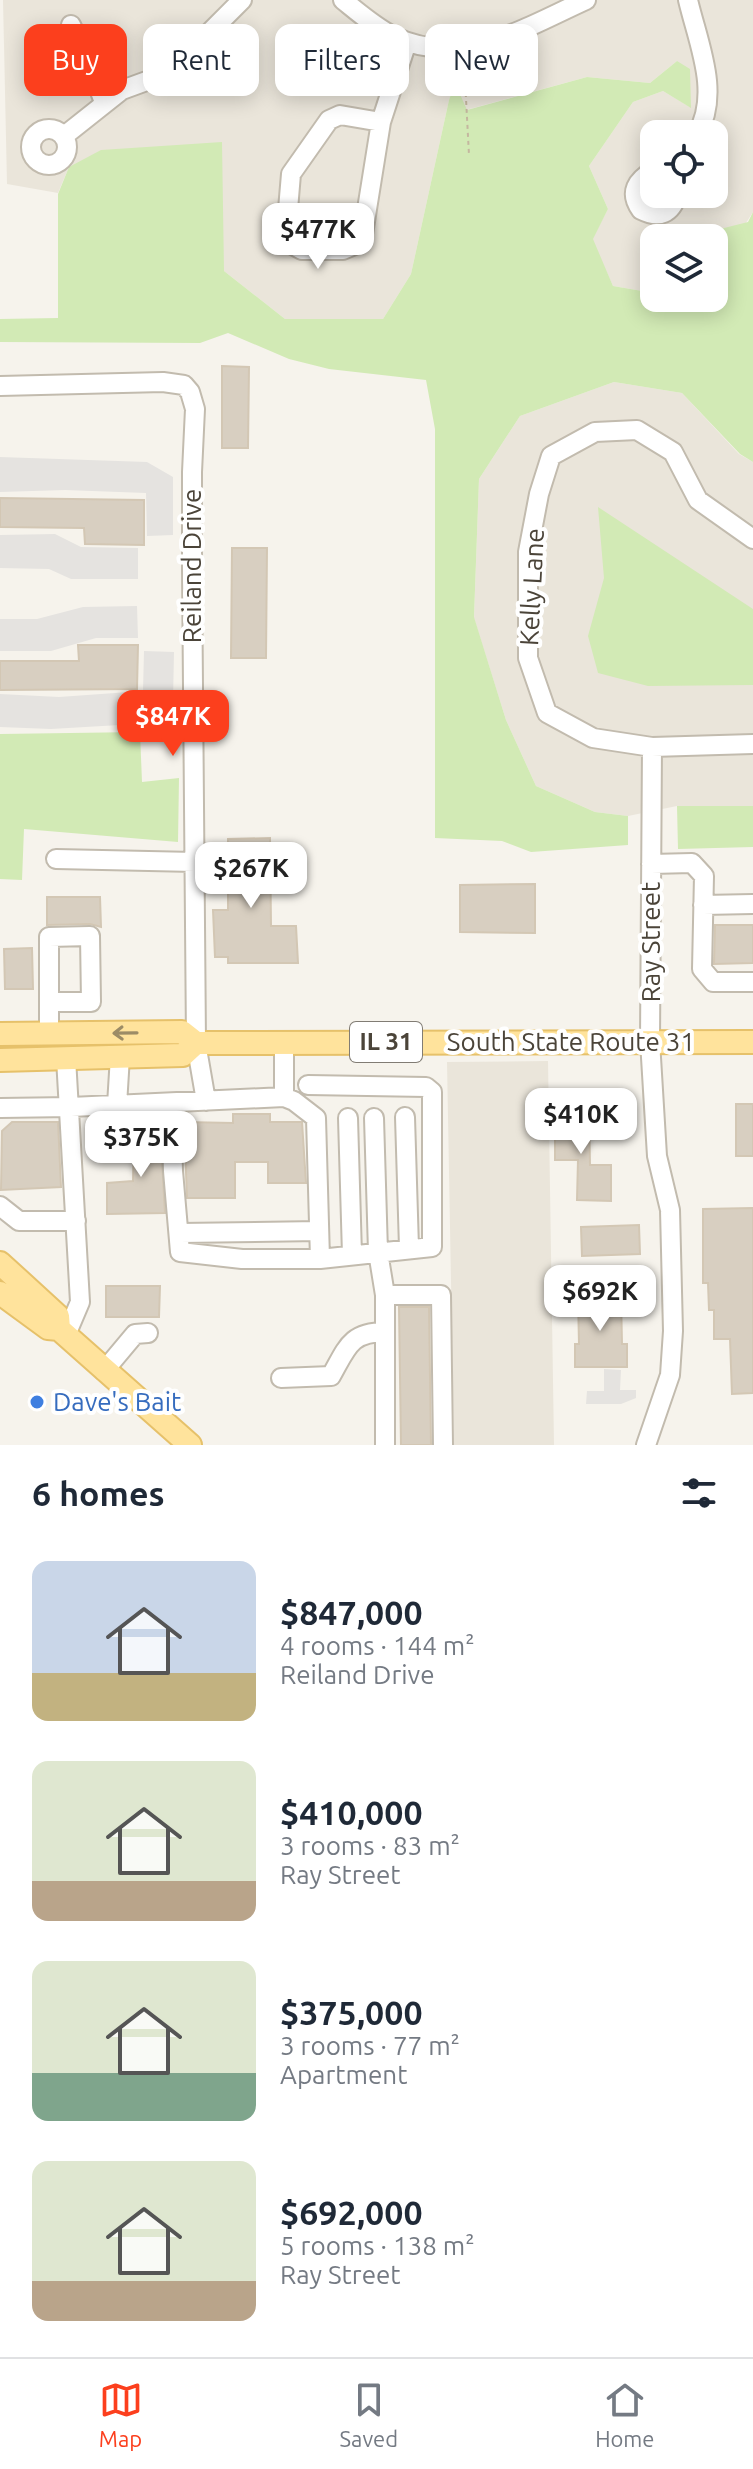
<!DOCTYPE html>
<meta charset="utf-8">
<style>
:root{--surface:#fff;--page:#f6f6f7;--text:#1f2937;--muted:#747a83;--line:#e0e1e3;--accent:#fc3f1d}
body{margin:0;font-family:Ubuntu,sans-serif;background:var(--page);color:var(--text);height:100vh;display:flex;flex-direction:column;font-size:30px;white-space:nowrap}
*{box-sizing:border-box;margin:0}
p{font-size:26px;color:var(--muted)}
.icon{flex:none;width:44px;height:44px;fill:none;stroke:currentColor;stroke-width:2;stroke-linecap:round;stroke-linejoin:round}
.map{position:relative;height:1445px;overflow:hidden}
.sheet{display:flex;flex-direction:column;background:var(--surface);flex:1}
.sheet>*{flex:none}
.top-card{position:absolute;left:24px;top:24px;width:706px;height:72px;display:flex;gap:16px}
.buttons{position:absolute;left:640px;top:120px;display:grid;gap:16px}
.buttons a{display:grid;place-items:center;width:88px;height:88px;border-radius:16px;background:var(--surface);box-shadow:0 4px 20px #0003;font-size:40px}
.price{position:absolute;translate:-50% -68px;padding:0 18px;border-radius:16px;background:#fff;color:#222;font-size:26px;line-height:52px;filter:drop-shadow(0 2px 4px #0008)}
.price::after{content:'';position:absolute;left:50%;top:48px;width:24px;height:18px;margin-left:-12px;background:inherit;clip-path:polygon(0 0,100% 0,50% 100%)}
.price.on{background:var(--accent);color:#fff}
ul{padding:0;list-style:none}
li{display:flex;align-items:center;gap:24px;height:200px;padding:0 32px}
li span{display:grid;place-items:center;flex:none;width:224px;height:160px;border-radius:16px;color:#555}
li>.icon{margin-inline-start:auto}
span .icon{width:96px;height:96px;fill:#fffc;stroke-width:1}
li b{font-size:34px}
h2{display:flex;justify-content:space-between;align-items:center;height:96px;padding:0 32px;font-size:34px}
.pill{padding:0 28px;border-radius:16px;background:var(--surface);box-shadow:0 4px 20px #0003;font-size:28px;line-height:72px}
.pill.on{background:var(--accent);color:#fff}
.dock{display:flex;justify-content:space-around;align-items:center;height:112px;border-top:2px solid var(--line);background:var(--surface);font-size:22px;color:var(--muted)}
.dock a{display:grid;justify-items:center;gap:4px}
.dock .on{color:var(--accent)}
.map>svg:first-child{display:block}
.residential{fill:#eae5da;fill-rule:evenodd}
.green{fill:#d2eab5}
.parking{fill:#e5e3e0}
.building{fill:#d8cfc1;stroke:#d3c7b4;stroke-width:2}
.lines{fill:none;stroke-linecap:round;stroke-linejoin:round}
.minor-casing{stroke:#c2bbae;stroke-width:22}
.major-casing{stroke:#e6c16a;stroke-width:26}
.path{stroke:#c4b79f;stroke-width:2;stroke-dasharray:4 4;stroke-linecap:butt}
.minor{stroke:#fff;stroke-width:18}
.major{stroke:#ffe39c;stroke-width:22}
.oneway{stroke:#9c8c66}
.shop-dot{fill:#3f7fe0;stroke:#fff;stroke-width:3}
.labels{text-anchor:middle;stroke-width:8;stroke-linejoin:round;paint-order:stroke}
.shield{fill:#fff;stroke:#817c74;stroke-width:2}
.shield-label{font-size:24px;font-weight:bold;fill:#4b4439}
.street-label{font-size:26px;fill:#4b4439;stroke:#fff}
.shop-label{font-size:26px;fill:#366cbe;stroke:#fff;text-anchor:start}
</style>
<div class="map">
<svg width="753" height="1445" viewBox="0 0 753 1445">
<rect width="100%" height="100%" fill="#f6f3ec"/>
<!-- residential -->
<path class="residential" d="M 3,0 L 753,0 L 753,212 L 716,269 L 714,269 L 714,238 L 654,238 L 654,272 L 648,292 L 613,286 L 592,239 L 608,209 L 589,166 L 633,102 L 663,91 L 690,107 L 677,61 L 650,83 L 587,77 L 466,110 L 455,84 L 449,100 L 411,274 L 383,319 L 285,319 L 224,271 L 69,167 L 58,193 L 7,184 ZM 654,134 L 714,134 L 714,194 L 654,194 Z
M 614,382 L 682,393 L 739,454 L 753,462 L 753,806 L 677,806 L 628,816 L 595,812 L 536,786 L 506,720 L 474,618 L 479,479 L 520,416 Z
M 548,1061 L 554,1445 L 454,1445 L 447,1062 Z"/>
<!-- green -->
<path class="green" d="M 677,61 L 690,69 L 691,108 L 663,91 L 633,102 L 589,166 L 608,209 L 593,239 L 613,286 L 648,292 L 654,272 L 654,298 L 714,298 L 714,269 L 720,229 L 748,222 L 753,212 L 753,462 L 740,454 L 682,393 L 614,382 L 520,416 L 479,479 L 474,617 L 506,720 L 536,786 L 595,812 L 628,816 L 628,845 L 531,852 L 502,841 L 435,838 L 435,429 L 426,380 L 329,369 L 289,359 L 228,333 L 200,343 L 0,342 L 0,319 L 58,318 L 58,194 L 69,167 L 101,150 L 222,142 L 224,271 L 285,319 L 383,319 L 411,274 L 449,100 L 455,83 L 467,110 L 587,77 L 650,83 Z
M 598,507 L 753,609 L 753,685 L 648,686 L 598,673 L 588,636 L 604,578 Z
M 140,732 L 142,782 L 179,778 L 178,842 L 24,829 L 22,880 L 0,879 L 0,734 Z
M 677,806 L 753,806 L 753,847 L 678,849 Z"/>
<!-- parking -->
<path class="parking" d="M 0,457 L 147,462 L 173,477 L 173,535 L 147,536 L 146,493 L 65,490 L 0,492 Z
M 55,534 L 81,547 L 138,548 L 138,579 L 71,579 L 49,569 L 0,568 L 0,535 Z
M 137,606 L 138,638 L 96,638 L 51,651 L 0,651 L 0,619 L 37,619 L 83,607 Z
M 144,651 L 174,652 L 173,700 L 154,723 L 51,729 L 0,727 L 0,694 L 59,697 L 143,691 Z
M 604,1369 L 621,1370 L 620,1390 L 636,1390 L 636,1398 L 621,1404 L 586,1404 L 587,1391 L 604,1391 Z"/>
<!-- building -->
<path class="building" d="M 222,366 L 249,367 L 248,448 L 222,448 Z
M 0,498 L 144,500 L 144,545 L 85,544 L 84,528 L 0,527 Z
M 232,548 L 267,548 L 266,658 L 231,658 Z
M 78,645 L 138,645 L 137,689 L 0,690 L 0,661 L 79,661 Z
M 270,838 L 271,926 L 296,926 L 298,963 L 228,963 L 228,957 L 215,957 L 213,910 L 228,910 L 228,839 Z
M 535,884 L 535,933 L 460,932 L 460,885 Z
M 47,897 L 100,897 L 101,927 L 90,924 L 47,925 Z
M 715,925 L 753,925 L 753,963 L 714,964 Z
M 32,948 L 33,989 L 5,989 L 4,949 Z
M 736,1104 L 753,1104 L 753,1156 L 736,1156 Z
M 589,1111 L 590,1165 L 611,1165 L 611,1201 L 577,1200 L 578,1160 L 555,1160 L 555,1112 Z
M 233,1114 L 270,1114 L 270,1122 L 302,1122 L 306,1183 L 268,1183 L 268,1162 L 235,1162 L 235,1198 L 187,1198 L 184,1122 L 233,1123 Z
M 12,1122 L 58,1122 L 61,1187 L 1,1190 L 2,1131 Z
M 134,1128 L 160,1128 L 165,1213 L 107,1214 L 107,1183 L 133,1181 Z
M 753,1208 L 753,1393 L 732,1394 L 730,1339 L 714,1339 L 714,1310 L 709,1310 L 708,1283 L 703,1283 L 703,1209 Z
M 639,1225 L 640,1254 L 582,1256 L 581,1227 Z
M 106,1286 L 160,1286 L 159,1317 L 106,1317 Z
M 621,1296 L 622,1344 L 627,1344 L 627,1367 L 575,1367 L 575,1344 L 579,1344 L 578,1297 Z
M 399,1307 L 429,1307 L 431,1445 L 401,1445 Z"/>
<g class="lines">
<!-- minor casing -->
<g class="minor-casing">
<path id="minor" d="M 343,0 C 359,13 375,27 393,36 C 461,69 524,28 586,0
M 688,0 C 698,43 721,93 697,134
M 71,25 L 90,65 L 104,102
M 340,115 L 381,122 L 363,234 L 357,244 L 343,250 L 302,250 L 289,243 L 286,233 L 291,174 L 329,120 Z
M 381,122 L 407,42
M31 147a18 18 0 1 1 36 0a18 18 0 1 1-36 0Z
M 64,136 L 122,90 L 163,75 L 187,55 L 242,0
M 654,170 C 637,180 628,192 641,210 C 659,219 672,214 677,194
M 0,386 L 163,382 L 184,385 L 190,392 L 195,409 L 192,472 L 192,568 L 196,1043 L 206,1101
M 753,539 L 698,500 L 673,452 L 637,430 L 595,432 L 551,456 L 539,494 L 528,552 L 528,658 L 547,713 L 593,738 L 652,747 L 753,744
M 56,859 L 195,862
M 651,864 L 692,863 L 704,876 L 702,969 L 713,982 L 753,982
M 703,905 L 753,904
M 49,1034 L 49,937 L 90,936 L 91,1002 L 50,1002
M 66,1058 L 80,1302 L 66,1335
M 284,1097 L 284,1043
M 171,1103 L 173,1171 L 180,1252 L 242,1259 L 320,1259 L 432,1247 L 432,1092 L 426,1087 L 308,1085
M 117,1105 L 120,1056
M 0,1108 L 71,1107 L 284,1097 L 294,1101 L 316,1118 L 320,1259
M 405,1117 L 409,1248
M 348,1118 L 352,1255
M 374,1118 L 378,1252 L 385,1295
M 0,1206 L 19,1221 L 76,1221
M 180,1233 L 319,1231
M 104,1371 L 135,1334 L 148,1333
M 281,1378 L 331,1376 C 347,1348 350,1332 385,1332
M 385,1445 L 385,1295 L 441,1295 L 443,1445
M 646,1445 L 670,1375 L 673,1331 L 670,1210 L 657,1156 L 650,1041 L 652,747"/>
</g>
<!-- major casing -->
<g class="major-casing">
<path id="major" d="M 0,1034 L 182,1032 L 196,1043 L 753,1042
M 0,1060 L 183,1055 L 196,1043
M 0,1263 L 58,1316 L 59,1329
M 0,1293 L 48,1328 L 59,1329 L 190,1445"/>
</g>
<!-- path -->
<path class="path" d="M 464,61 L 469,155"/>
<!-- minor -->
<use href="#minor" class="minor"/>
<!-- major -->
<use href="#major" class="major"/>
</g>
<!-- one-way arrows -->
<defs><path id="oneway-shaft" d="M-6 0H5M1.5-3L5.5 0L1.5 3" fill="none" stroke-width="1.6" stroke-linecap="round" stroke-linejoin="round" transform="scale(2)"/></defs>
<use class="oneway" href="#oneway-shaft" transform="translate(125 1033) rotate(179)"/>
<!-- markers -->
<circle class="shop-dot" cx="37" cy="1402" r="8"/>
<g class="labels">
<!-- shield labels -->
<rect class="shield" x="350" y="1022" width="72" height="40" rx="6"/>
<g class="shield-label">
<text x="386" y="1050">IL 31</text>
</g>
<!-- street labels -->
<g class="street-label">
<text transform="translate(192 566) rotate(-90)" y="9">Reiland Drive</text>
<text transform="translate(532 587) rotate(-87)" y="9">Kelly Lane</text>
<text transform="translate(651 942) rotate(-90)" y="9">Ray Street</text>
<text x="571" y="1051">South State Route 31</text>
</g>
<!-- shop labels -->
<g class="shop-label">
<text x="53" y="1411">Dave's Bait</text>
</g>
</g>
</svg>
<div class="buttons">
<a><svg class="icon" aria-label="locate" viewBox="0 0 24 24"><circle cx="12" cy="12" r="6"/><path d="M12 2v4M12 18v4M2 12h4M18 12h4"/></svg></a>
<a><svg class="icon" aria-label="layers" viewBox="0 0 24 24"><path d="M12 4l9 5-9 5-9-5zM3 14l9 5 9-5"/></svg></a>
</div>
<b class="price" style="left:318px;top:271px">$477K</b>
<b class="price on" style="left:173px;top:758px">$847K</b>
<b class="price" style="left:251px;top:910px">$267K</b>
<b class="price" style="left:581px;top:1156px">$410K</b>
<b class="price" style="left:141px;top:1179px">$375K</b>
<b class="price" style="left:600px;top:1333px">$692K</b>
<div class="top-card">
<a class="pill on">Buy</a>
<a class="pill">Rent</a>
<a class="pill">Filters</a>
<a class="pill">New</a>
</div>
</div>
<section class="sheet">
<h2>6 homes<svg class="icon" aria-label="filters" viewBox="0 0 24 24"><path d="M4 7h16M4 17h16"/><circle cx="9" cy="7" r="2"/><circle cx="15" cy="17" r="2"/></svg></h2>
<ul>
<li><span style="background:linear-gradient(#c9d6e8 70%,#c2b280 0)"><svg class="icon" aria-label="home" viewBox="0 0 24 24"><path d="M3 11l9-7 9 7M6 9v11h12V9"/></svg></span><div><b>$847,000</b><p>4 rooms · 144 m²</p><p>Reiland Drive</p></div></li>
<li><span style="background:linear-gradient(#dfe7d0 75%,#b9a48a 0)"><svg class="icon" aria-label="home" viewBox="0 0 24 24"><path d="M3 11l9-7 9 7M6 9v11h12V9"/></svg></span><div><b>$410,000</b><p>3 rooms · 83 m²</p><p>Ray Street</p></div></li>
<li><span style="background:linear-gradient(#dfe7d0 70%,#7fa58c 0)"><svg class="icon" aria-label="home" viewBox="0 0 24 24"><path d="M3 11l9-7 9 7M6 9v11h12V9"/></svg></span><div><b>$375,000</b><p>3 rooms · 77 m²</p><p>Apartment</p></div></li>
<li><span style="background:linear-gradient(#dfe7d0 75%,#b9a48a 0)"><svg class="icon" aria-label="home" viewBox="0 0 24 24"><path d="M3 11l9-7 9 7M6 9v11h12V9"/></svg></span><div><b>$692,000</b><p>5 rooms · 138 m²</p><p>Ray Street</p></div></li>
</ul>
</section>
<nav class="dock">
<a class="on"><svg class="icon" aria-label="map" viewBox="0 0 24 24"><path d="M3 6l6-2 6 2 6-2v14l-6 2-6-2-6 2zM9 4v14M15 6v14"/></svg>Map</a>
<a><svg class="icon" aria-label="saved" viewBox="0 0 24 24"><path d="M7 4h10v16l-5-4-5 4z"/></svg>Saved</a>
<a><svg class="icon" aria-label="home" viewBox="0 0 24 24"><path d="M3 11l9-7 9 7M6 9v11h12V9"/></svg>Home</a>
</nav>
